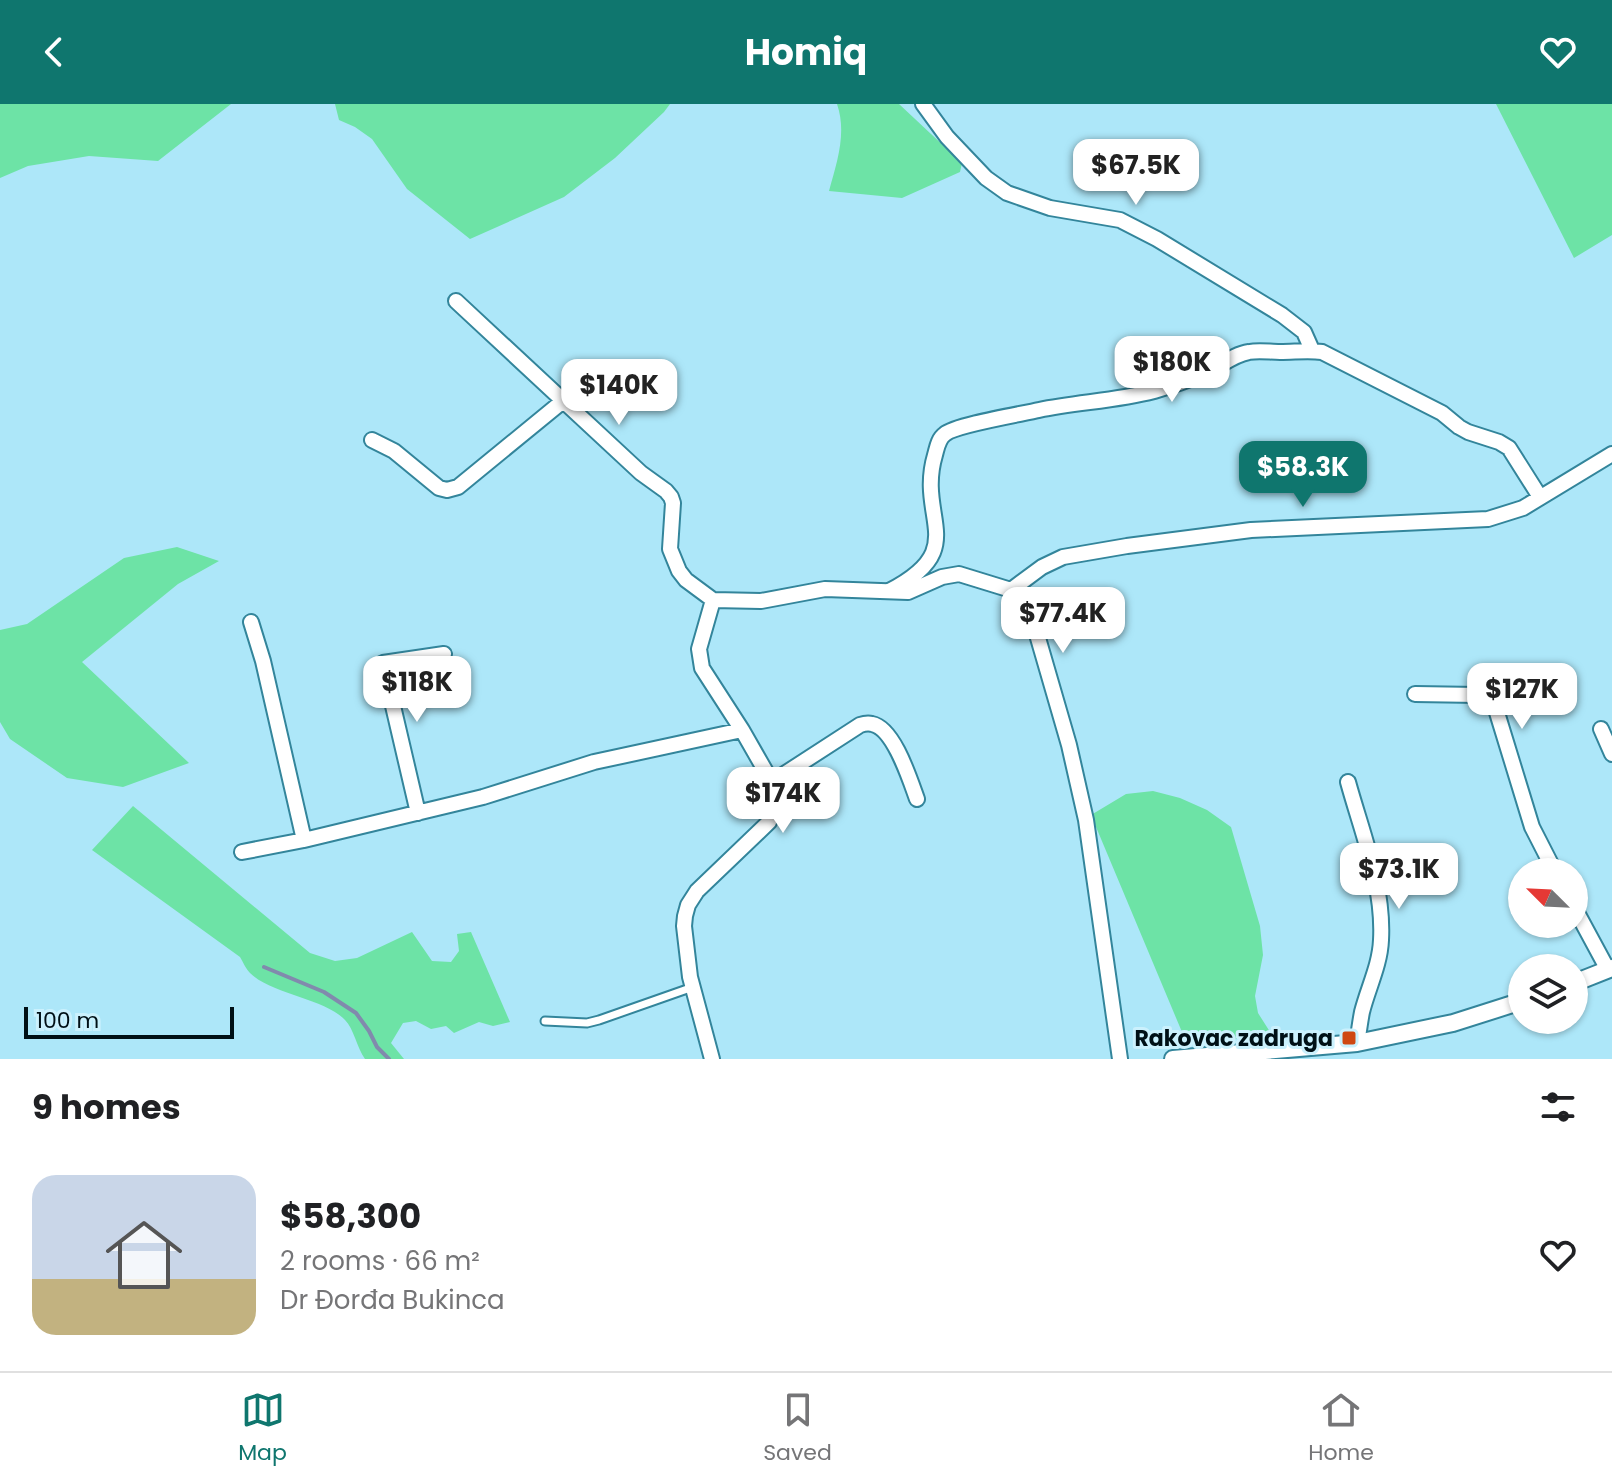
<!DOCTYPE html>
<meta charset="utf-8">
<style>
:root{--surface:#fff;--page:#f2f2f2;--text:#202124;--muted:#757577;--line:#e0e0e0;--accent:#0f766e}
body{margin:0;font-family:Poppins,sans-serif;background:var(--page);color:var(--text);height:100vh;display:flex;flex-direction:column;font-size:30px;white-space:nowrap}
*{box-sizing:border-box;margin:0}
p{font-size:26px;color:var(--muted)}
.icon{flex:none;width:44px;height:44px;fill:none;stroke:currentColor;stroke-width:2;stroke-linecap:round;stroke-linejoin:round}
.map{position:relative;height:955px;overflow:hidden}
.sheet{display:flex;flex-direction:column;background:var(--surface);flex:1}
.sheet>*{flex:none}
.needle{width:52px;rotate:294deg}
.fabs{position:absolute;left:1508px;top:754px;display:grid;gap:16px}
.fabs a{display:grid;place-items:center;width:80px;height:80px;border-radius:50%;background:var(--surface);box-shadow:0 2px 6px #0004;font-size:40px}
.scale{position:absolute;left:24px;bottom:20px;width:210px;box-sizing:border-box;padding-left:8px;border:4px solid #001016;border-top:0;font-size:22px;line-height:28px;white-space:nowrap;color:#001016;-webkit-text-stroke:6px #cbf1fd;paint-order:stroke}
.price{position:absolute;translate:-50% -68px;padding:0 18px;border-radius:16px;background:#fff;color:#222;font-size:26px;line-height:52px;filter:drop-shadow(0 2px 4px #0008)}
.price::after{content:'';position:absolute;left:50%;top:48px;width:24px;height:18px;margin-left:-12px;background:inherit;clip-path:polygon(0 0,100% 0,50% 100%)}
.price.active{background:var(--accent);color:#fff}
ul{padding:0;list-style:none}
li{display:flex;align-items:center;gap:24px;height:200px;padding:0 32px}
li span{display:grid;place-items:center;flex:none;width:224px;height:160px;border-radius:24px;color:#555}
li>.icon{margin-inline-start:auto}
span .icon{width:96px;height:96px;fill:#fffc;stroke-width:1}
li b{font-size:34px}
h2{display:flex;justify-content:space-between;align-items:center;height:96px;padding:0 32px;font-size:34px}
header{display:flex;justify-content:space-between;align-items:center;height:104px;padding:0 32px;background:var(--accent);color:#fff;font-size:36px;font-weight:700}
.tabs{display:flex;justify-content:space-around;align-items:center;height:112px;border-top:2px solid var(--line);background:var(--surface);font-size:22px;color:var(--muted)}
.tabs a{display:grid;justify-items:center;gap:4px}
.tabs .active{color:var(--accent)}
.map>svg:first-child{display:block}
.green{fill:#6de3a6}
.lines{fill:none;stroke-linecap:round;stroke-linejoin:round}
.stream{stroke:#818aad;stroke-width:4}
.service-casing{stroke:#33859b;stroke-width:11}
.minor-casing{stroke:#33859b;stroke-width:18}
.tertiary-casing{stroke:#33859b;stroke-width:20}
.service{stroke:#fff;stroke-width:7}
.minor{stroke:#fff;stroke-width:14}
.tertiary{stroke:#fff;stroke-width:16}
.poi-dot{fill:#cf4812;stroke:#cbf1fd;stroke-width:3}
.labels{text-anchor:middle;stroke-width:6;stroke-linejoin:round;paint-order:stroke}
.poi-label{font-size:22px;font-weight:bold;fill:#001016;stroke:#cbf1fd;text-anchor:end}
</style>
<header><svg class="icon" aria-label="back" viewBox="0 0 24 24"><path d="M15 5l-7 7 7 7"/></svg>Homiq<svg class="icon" aria-label="heart" viewBox="0 0 24 24"><path d="M12 20l-8-8c-3-5 5-10 8-4 3-6 11-1 8 4z"/></svg></header>
<div class="map">
<svg width="1612" height="955" viewBox="0 0 1612 955">
<rect width="100%" height="100%" fill="#ade7f9"/>
<!-- green -->
<path class="green" d="M 0,0 L 231,0 L 158,57 L 89,52 L 28,62 L 0,74 Z
M 335,0 L 670,0 L 664,8 L 615,54 L 564,93 L 470,135 L 407,85 L 372,35 L 355,23 L 339,16 Z
M 837,0 L 899,0 L 962,59 L 960,68 L 902,94 L 829,87 C 837,58 847,29 837,0 Z
M 1496,0 L 1612,0 L 1612,131 L 1574,154 Z
M 177,443 L 219,457 L 178,480 L 82,558 L 189,659 L 123,683 L 67,674 L 10,635 L 0,618 L 0,526 L 27,520 L 124,454 Z
M 1153,687 L 1180,694 L 1207,706 L 1231,723 L 1260,822 L 1263,851 L 1255,892 L 1258,909 L 1272,931 L 1187,940 L 1091,711 L 1126,690 Z
M 133,702 L 310,849 L 335,857 L 357,854 L 412,828 L 432,857 L 451,858 L 459,847 L 457,830 L 471,828 L 510,918 L 493,922 L 479,918 L 454,929 L 446,922 L 431,925 L 416,917 L 403,919 L 391,939 L 404,955 L 365,955 C 357,944 354,925 345,916 C 326,895 271,890 250,869 C 246,865 243,858 240,853 L 92,746 Z"/>
<g class="lines">
<!-- stream -->
<path class="stream" d="M 264,863 L 324,888 L 356,909 L 369,927 L 377,943 L 389,955"/>
<!-- service casing -->
<g class="service-casing">
<path id="service" d="M 545,917 L 587,919 L 599,916 L 693,883"/>
</g>
<!-- minor casing -->
<g class="minor-casing">
<path id="minor" d="M 923,0 L 947,33 L 986,74 L 1007,89 L 1050,104 L 1120,116 L 1157,135 L 1282,211 L 1304,228 L 1312,246
M 456,197 L 641,369 L 666,387 L 671,393 L 673,399 L 670,445 L 679,467 L 686,476 L 713,496 L 761,497 L 825,485 L 908,488 L 942,473 L 959,470 L 1011,486 L 1022,498 L 1036,527 L 1069,641 L 1086,716 L 1120,955
M 372,336 L 394,347 L 439,384 L 447,386 L 458,383 L 563,297
M 1011,486 L 1042,463 L 1063,453 L 1127,442 L 1251,426 L 1488,415 L 1523,404 L 1612,350
M 889,487 C 972,444 916,415 935,351 C 937,344 938,335 945,330 C 955,321 1022,310 1039,306 C 1077,298 1116,297 1154,287 C 1171,282 1189,276 1206,269 C 1219,263 1234,250 1249,248 C 1259,246 1270,248 1280,248 C 1295,248 1308,246 1322,248 L 1442,309 L 1459,323 L 1468,328 L 1499,338 L 1509,344 L 1540,393
M 251,518 L 263,557 L 304,736
M 1415,590 L 1478,591 L 1489,593 L 1495,602 L 1532,723 L 1555,768
M 1601,625 L 1612,650
M 772,678 L 860,621 C 863,620 868,619 872,620 C 894,624 910,676 917,695
M 1348,678 C 1362,729 1384,782 1381,836 C 1380,861 1368,884 1362,908 C 1360,918 1359,928 1357,939
M 418,709 L 383,559 L 444,550
M 242,748 L 304,736 L 483,693 L 594,658 L 742,626
M 1574,803 L 1608,866
M 712,955 L 690,873 L 684,822 L 685,812 L 688,801 L 697,787 L 769,718 L 776,694 L 774,682 L 742,626 L 702,564 L 699,545 L 713,496"/>
</g>
<!-- tertiary casing -->
<g class="tertiary-casing">
<path id="tertiary" d="M 1574,879 L 1612,864
M 1173,955 L 1357,939 L 1453,919 L 1522,897"/>
</g>
<!-- service -->
<use href="#service" class="service"/>
<!-- minor -->
<use href="#minor" class="minor"/>
<!-- tertiary -->
<use href="#tertiary" class="tertiary"/>
</g>
<!-- markers -->
<rect class="poi-dot" x="1341" y="926" width="16" height="16" rx="4"/>
<g class="labels">
<!-- poi labels -->
<g class="poi-label">
<text x="1333" y="942">Rakovac zadruga</text>
</g>
</g>
</svg>
<div class="fabs">
<a><svg class="needle" viewBox="-14 -14 28 28"><path d="M0-13l5 13h-10z" fill="#e53935"/><path d="M0 13l5-13h-10z" fill="#757577"/></svg></a>
<a><svg class="icon" aria-label="layers" viewBox="0 0 24 24"><path d="M12 4l9 5-9 5-9-5zM3 14l9 5 9-5"/></svg></a>
</div>
<div class="scale">100 m</div>
<b class="price" style="left:1136px;top:103px">$67.5K</b>
<b class="price" style="left:1172px;top:300px">$180K</b>
<b class="price" style="left:619px;top:323px">$140K</b>
<b class="price active" style="left:1303px;top:405px">$58.3K</b>
<b class="price" style="left:1063px;top:551px">$77.4K</b>
<b class="price" style="left:417px;top:620px">$118K</b>
<b class="price" style="left:1522px;top:627px">$127K</b>
<b class="price" style="left:783px;top:731px">$174K</b>
<b class="price" style="left:1399px;top:807px">$73.1K</b>
</div>
<section class="sheet">
<h2>9 homes<svg class="icon" aria-label="filters" viewBox="0 0 24 24"><path d="M4 7h16M4 17h16"/><circle cx="9" cy="7" r="2"/><circle cx="15" cy="17" r="2"/></svg></h2>
<ul>
<li><span style="background:linear-gradient(#c9d6e8 65%,#c2b280 0)"><svg class="icon" aria-label="home" viewBox="0 0 24 24"><path d="M3 11l9-7 9 7M6 9v11h12V9"/></svg></span><div><b>$58,300</b><p>2 rooms · 66 m²</p><p>Dr Đorđa Bukinca</p></div><svg class="icon" aria-label="heart" viewBox="0 0 24 24"><path d="M12 20l-8-8c-3-5 5-10 8-4 3-6 11-1 8 4z"/></svg></li>
</ul>
</section>
<nav class="tabs">
<a class="active"><svg class="icon" aria-label="map" viewBox="0 0 24 24"><path d="M3 6l6-2 6 2 6-2v14l-6 2-6-2-6 2zM9 4v14M15 6v14"/></svg>Map</a>
<a><svg class="icon" aria-label="saved" viewBox="0 0 24 24"><path d="M7 4h10v16l-5-4-5 4z"/></svg>Saved</a>
<a><svg class="icon" aria-label="home" viewBox="0 0 24 24"><path d="M3 11l9-7 9 7M6 9v11h12V9"/></svg>Home</a>
</nav>
